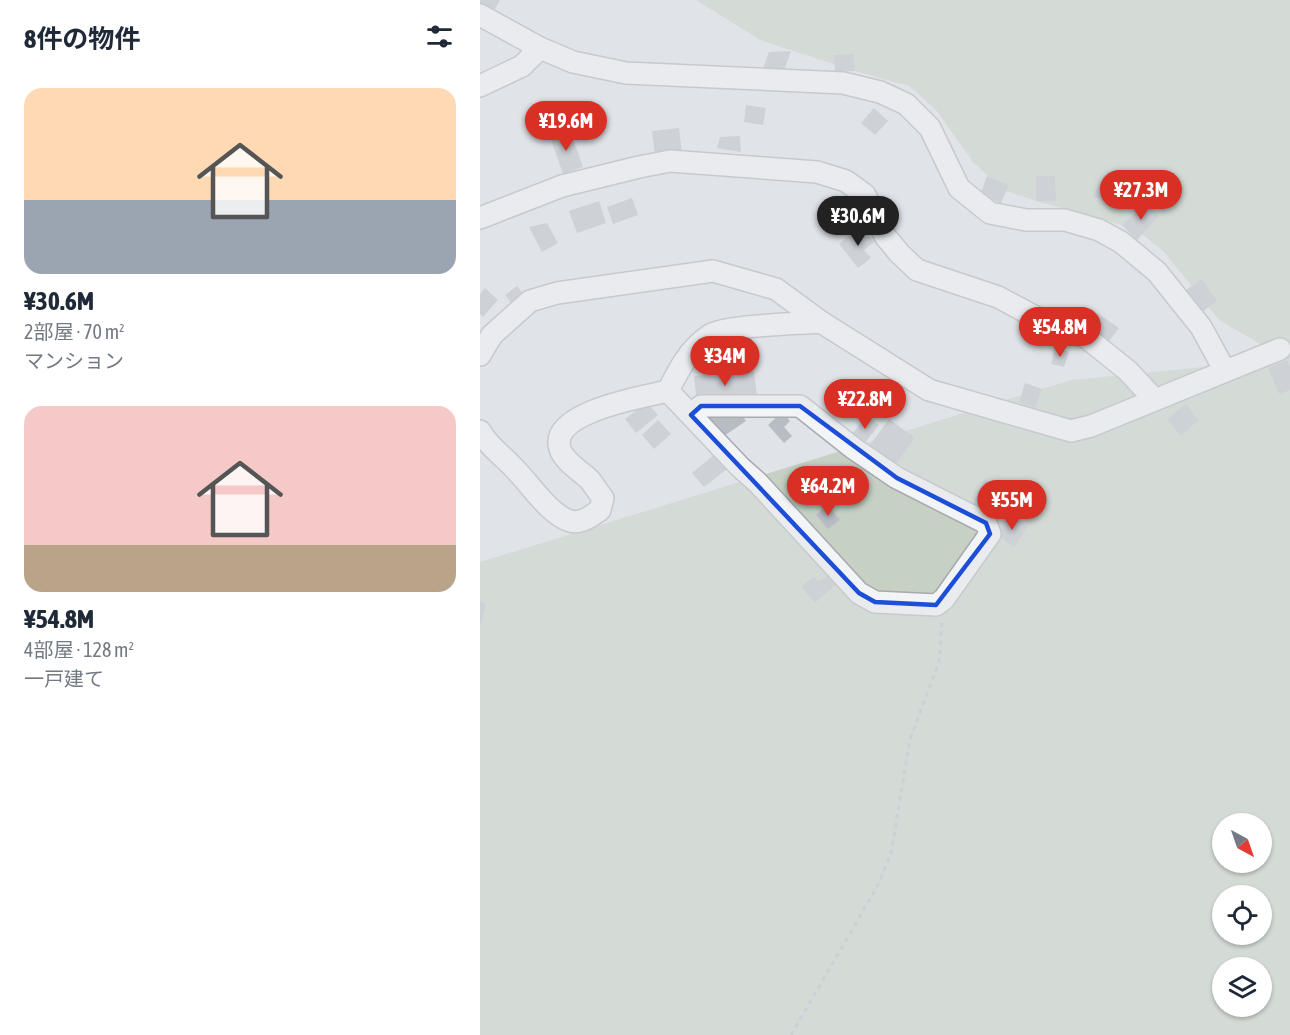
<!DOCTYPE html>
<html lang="ja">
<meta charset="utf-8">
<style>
:root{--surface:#fff;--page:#f2f2f3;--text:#1f2937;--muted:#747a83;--accent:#d93025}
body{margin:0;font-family:"Asap Condensed","Noto Sans JP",sans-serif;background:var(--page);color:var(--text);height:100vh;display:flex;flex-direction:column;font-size:22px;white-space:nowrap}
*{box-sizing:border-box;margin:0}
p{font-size:20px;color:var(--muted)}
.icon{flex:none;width:33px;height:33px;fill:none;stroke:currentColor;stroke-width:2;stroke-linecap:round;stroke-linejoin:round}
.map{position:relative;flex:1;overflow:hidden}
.side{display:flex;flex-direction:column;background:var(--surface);width:480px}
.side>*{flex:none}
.needle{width:39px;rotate:140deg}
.buttons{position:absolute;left:732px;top:813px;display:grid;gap:12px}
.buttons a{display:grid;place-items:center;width:60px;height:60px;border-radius:50%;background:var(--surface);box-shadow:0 2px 4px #0004;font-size:30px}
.price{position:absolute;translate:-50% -51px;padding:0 14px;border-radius:21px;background:var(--accent);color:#fff;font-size:20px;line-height:39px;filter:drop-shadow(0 2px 3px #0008)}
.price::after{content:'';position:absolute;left:50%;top:36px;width:18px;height:14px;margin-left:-9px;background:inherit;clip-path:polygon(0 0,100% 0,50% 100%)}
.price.active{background:#222;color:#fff}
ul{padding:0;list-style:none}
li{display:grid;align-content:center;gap:12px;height:318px;padding:0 24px}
li span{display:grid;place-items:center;height:186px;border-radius:18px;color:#555}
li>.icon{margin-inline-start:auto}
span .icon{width:108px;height:108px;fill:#fffc;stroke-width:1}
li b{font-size:26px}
h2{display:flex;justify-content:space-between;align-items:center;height:72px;padding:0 24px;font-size:26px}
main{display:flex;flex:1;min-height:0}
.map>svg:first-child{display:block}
.green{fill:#c6d0c3;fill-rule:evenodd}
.building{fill:#b8bdc4}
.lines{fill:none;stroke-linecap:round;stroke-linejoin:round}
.minor-casing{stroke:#a6aab1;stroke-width:24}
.path{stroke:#b3b6bb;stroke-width:3;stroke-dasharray:4.5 4.5;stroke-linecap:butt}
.minor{stroke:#f3f4f6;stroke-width:21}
.marked{fill:none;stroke:#1d4ed8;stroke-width:4.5;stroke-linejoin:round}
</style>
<main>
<section class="side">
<h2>8件の物件<svg class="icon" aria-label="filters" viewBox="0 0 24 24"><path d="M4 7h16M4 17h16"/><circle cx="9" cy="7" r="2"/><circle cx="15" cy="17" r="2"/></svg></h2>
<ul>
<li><span style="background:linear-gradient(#ffd9b3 60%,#9aa5b1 0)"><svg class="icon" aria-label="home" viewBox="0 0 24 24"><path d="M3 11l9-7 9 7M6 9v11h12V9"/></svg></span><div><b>¥30.6M</b><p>2部屋 · 70 m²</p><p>マンション</p></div></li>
<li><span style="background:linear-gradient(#f6c9c9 75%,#b9a48a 0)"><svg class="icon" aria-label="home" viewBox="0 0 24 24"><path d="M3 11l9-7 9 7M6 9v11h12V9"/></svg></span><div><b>¥54.8M</b><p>4部屋 · 128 m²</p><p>一戸建て</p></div></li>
</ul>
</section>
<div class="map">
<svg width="810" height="1035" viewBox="0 0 810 1035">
<rect width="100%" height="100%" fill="#e0e3e8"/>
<!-- green -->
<path class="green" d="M 216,0 L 810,0 L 810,1035 L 0,1035 L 0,562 L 591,380 L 806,359 L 739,320 L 684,252 L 656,229 L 556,201 L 523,190 L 493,162 L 456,110 L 429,86 L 375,71 L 280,40 ZM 742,824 L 782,824 L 782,862 L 742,862 ZM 742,896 L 782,896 L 782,934 L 742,934 ZM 742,968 L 782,968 L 782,1006 L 742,1006 Z"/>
<!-- building -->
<path class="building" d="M 0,0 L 20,0 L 13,13 L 0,6 Z
M 311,51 L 302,76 L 283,69 L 289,52 Z
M 374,54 L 375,71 L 355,72 L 354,55 Z
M 266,105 L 286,108 L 283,125 L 264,122 Z
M 394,108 L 408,121 L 395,135 L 381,123 Z
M 199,128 L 202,153 L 175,156 L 172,131 Z
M 90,130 L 103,167 L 83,174 L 70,137 Z
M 260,136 L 261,152 L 237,148 L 240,137 Z
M 624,175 L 636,182 L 625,202 L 613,196 Z
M 507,176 L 529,185 L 521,203 L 500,195 Z
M 556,176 L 575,176 L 576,201 L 556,201 Z
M 152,198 L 158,215 L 133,224 L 127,207 Z
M 119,201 L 126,223 L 97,233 L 89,211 Z
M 665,202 L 679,216 L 657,240 L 642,225 Z
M 67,223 L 78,243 L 62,252 L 49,227 Z
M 381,226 L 394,242 L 384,250 L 391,258 L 378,268 L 359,244 Z
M 722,279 L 737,301 L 722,312 L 706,290 Z
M 37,286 L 45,296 L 33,305 L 25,295 Z
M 5,288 L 18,300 L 3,317 L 0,314 L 0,294 Z
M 617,313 L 639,328 L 629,341 L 608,326 Z
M 575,348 L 589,352 L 584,367 L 571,364 Z
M 807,360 L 810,366 L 810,390 L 799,394 L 788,368 Z
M 274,371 L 277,397 L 217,403 L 214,376 Z
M 545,383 L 562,389 L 555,408 L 539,402 Z
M 167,402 L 178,415 L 156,433 L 145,419 Z
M 253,403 L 266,421 L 241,438 L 228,420 Z
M 706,404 L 719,420 L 701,436 L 687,419 Z
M 302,412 L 310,421 L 304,427 L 312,436 L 304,443 L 288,425 Z
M 387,416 L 399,425 L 384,444 L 372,434 Z
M 409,419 L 435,438 L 414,467 L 388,448 Z
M 178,420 L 191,434 L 174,449 L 162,435 Z
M 235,454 L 247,469 L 224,487 L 212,473 Z
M 362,465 L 373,478 L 353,494 L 343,481 Z
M 505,479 L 523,489 L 511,513 L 493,504 Z
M 347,505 L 360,520 L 348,529 L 336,515 Z
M 530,514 L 548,527 L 534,547 L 516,534 Z
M 352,574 L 359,582 L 335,603 L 321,587 L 334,576 L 338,581 Z
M 0,602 L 6,604 L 1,624 L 0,624 Z"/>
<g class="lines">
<!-- minor casing -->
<g class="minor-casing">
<path id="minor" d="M 0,15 L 60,48 L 93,62 L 146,73 L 363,83 L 400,92 L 426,104 L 450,128 L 479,188 L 510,213 L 546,220 L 585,220 L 619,230 L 641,242 L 677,272 L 721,327 L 745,371
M 0,86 L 42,66 L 60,48
M 0,218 L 82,186 L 159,167 L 190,161 L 337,172 L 366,181 L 385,195 L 405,236 L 419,253 L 437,270 L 518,297 L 565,322 L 607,338 L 648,371 L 675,400
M 0,355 L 12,335 L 50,301 L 77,293 L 233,271 L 296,289 L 341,322 L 449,390 L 591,431 L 611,426 L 800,349
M 211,415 L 221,406 L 320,406 L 373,448 L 417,478 L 506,523 L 510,534 L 464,599 L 456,605 L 395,602 L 379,593 L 278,483 L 260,467 L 188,391 C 199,369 209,349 230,335 C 245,325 318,324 341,322
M 0,431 C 8,446 21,454 32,466 C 48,481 69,515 90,521 C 102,524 111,516 120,510 L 123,498 C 118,492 114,485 109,479 C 100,471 84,461 80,449 C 68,412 163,397 188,391"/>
</g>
<!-- path -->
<path class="path" d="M 311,1035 L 397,887 L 411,854 L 430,739 L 459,662 L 462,621"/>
<!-- minor -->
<use href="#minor" class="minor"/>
</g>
<!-- marked area -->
<path d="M0 0H810V1035H0ZM 221,406 L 320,406 L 417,478 L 506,523 L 510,534 L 456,605 L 395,602 L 379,593 L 211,415 Z" fill="#e0e3e8" fill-opacity=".55" fill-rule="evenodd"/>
<path class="marked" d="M 221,406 L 320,406 L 417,478 L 506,523 L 510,534 L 456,605 L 395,602 L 379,593 L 211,415 Z"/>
</svg>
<div class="buttons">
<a><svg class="needle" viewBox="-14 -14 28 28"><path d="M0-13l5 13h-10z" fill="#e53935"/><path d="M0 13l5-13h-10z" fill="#747a83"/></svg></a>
<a><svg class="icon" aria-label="locate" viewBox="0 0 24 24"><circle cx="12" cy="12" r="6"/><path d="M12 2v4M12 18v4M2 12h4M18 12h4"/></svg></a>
<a><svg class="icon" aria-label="layers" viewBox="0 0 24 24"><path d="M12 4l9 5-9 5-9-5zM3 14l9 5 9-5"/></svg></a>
</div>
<b class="price" style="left:86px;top:152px">¥19.6M</b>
<b class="price" style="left:661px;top:221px">¥27.3M</b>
<b class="price active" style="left:378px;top:247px">¥30.6M</b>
<b class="price" style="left:580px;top:358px">¥54.8M</b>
<b class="price" style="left:245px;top:387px">¥34M</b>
<b class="price" style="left:385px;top:430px">¥22.8M</b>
<b class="price" style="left:348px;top:517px">¥64.2M</b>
<b class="price" style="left:532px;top:531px">¥55M</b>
</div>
</main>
